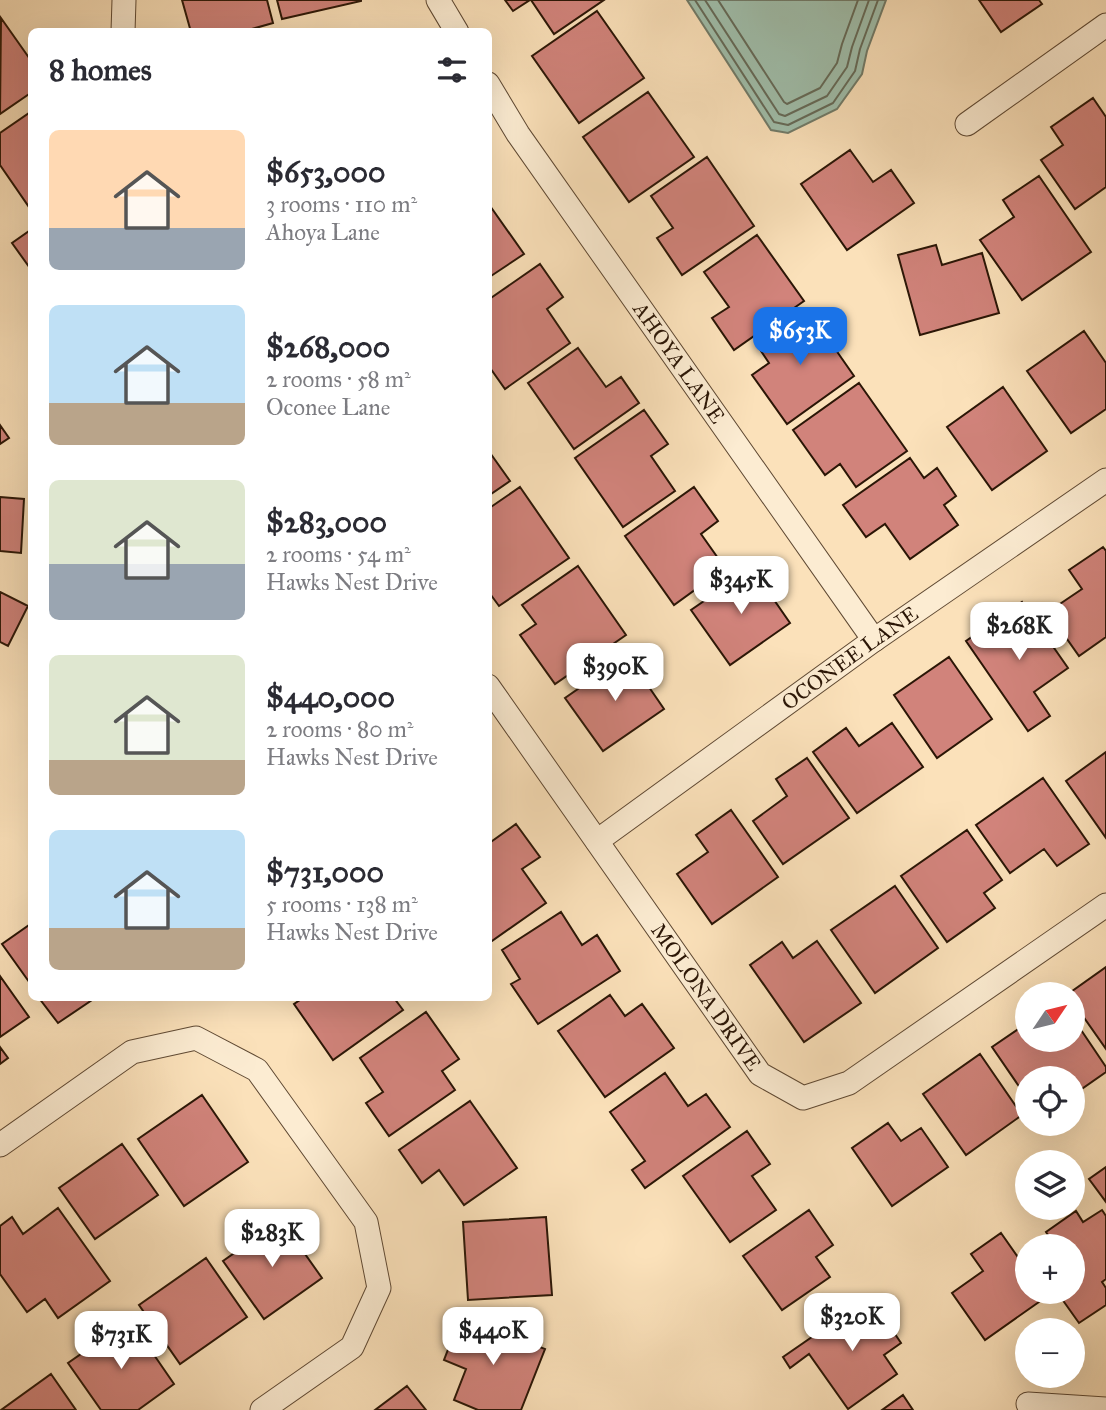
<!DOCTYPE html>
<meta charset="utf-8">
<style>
:root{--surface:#fff;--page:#f2f2f3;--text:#2b2b33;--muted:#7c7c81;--accent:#1a73e8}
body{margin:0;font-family:"IM FELL Great Primer",serif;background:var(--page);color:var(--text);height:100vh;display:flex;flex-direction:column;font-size:26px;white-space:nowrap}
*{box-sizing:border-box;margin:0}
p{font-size:23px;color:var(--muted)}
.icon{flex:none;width:38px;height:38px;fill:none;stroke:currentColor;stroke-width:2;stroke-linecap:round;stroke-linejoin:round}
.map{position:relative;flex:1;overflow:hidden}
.drawer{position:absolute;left:28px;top:28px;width:464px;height:973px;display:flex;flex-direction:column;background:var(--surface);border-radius:10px;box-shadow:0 7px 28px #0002}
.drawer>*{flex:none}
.needle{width:46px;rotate:55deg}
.fabs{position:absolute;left:1015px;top:982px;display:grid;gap:14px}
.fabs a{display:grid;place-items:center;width:70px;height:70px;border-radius:50%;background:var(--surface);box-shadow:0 7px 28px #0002;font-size:35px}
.price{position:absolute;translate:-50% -60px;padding:0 16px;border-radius:14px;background:#fff;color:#222;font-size:23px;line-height:46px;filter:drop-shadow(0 2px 4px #0008)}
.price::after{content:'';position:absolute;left:50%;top:42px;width:21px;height:16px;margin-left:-10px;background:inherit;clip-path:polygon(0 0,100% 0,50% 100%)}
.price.selected{background:var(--accent);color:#fff}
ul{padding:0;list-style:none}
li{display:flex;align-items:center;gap:21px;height:175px;padding:0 21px}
li span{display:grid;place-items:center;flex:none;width:196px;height:140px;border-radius:10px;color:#555}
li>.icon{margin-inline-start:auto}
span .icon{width:84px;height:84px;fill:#fffc;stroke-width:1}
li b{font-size:30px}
h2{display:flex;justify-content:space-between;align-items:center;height:84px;padding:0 21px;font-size:30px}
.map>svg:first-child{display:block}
.water{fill:#9fbeab;stroke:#717b69;stroke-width:2}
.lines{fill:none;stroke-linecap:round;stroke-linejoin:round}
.shore{stroke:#656a58;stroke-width:2}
.building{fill:#d1837b;stroke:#2b1606;stroke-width:2}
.minor-casing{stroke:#5f4933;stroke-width:25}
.minor{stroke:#fcecd2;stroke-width:23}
.labels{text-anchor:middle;stroke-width:6;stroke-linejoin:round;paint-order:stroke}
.street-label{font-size:21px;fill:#2b1606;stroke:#fcecd2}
</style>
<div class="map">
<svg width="1106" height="1410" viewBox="0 0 1106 1410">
<rect width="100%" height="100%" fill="#fbe1ba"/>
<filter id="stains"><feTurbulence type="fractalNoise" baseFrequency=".00286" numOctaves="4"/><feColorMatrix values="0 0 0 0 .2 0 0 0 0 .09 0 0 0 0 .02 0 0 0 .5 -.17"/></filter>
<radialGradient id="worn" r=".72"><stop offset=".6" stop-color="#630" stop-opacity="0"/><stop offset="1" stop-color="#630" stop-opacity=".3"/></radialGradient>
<!-- water -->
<path class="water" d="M 687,0 L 886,0 L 867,51 L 862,74 L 837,109 L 788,133 L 771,130 Z"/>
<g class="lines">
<!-- shore -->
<path class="shore" d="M 695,0 L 774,122 L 788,125 L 833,103 L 855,71 L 860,49 L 878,0
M 705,0 L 779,114 L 785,116 L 827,96 L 847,67 L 852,47 L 869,0
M 718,0 L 784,102 L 787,104 L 820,88 L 837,63 L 842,44 L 858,0"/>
</g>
<!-- building -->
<path class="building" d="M 182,0 L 267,0 L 273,23 L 241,32 L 191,32 Z
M 277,0 L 361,0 L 361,1 L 282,19 Z
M 505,0 L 530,0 L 513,11 Z
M 531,0 L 604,0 L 554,34 Z
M 979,0 L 1039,0 L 1042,4 L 1001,32 Z
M 597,11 L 644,78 L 579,123 L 532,56 Z
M 1,18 L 32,62 L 32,92 L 0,114 Z
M 648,92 L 694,157 L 629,202 L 583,137 Z
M 1093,98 L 1106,117 L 1106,187 L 1075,209 L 1041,160 L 1063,145 L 1051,127 Z
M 32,111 L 32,205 L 29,207 L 0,165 L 0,133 Z
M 850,150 L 873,182 L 891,170 L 914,203 L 847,250 L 801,184 Z
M 707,157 L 754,226 L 682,275 L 657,238 L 673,228 L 651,196 Z
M 1039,176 L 1091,252 L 1022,300 L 980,240 L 1014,217 L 1003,200 Z
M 488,203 L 524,254 L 488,278 Z
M 32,229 L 32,271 L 12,243 Z
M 757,235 L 804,301 L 734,350 L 712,318 L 729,307 L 704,272 Z
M 936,245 L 942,265 L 982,253 L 999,313 L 920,335 L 898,255 Z
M 540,264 L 563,297 L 547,309 L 570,343 L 505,389 L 488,365 L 488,300 Z
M 808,310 L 854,376 L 787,424 L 752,375 L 769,363 L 757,345 Z
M 1084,331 L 1106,363 L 1106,409 L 1071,433 L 1027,371 Z
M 578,348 L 606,387 L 621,377 L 639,403 L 574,449 L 528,383 Z
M 859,383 L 907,451 L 856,487 L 840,464 L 825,475 L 793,430 Z
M 1003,387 L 1047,451 L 992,490 L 947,427 Z
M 644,410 L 668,444 L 651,456 L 675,491 L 623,527 L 575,458 Z
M 0,425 L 9,438 L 0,444 Z
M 488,450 L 510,481 L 488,496 Z
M 910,458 L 924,478 L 937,468 L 956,496 L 944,505 L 958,525 L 910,559 L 885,524 L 866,537 L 843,505 Z
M 520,487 L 569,558 L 499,606 L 488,591 L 488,509 Z
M 694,487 L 718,521 L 701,534 L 725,568 L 674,605 L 625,536 Z
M 0,497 L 24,499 L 21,553 L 0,551 Z
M 1103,547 L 1106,551 L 1106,637 L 1079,656 L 1048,612 L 1082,589 L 1069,570 Z
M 578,566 L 626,635 L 555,684 L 520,635 L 536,624 L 522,605 Z
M 752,568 L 790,623 L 730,665 L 691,610 Z
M 0,592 L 28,606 L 8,646 L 0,642 Z
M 1022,602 L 1068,668 L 1034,692 L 1050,716 L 1028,731 L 966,641 Z
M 627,655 L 664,709 L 603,751 L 565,698 Z
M 949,657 L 992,719 L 937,758 L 894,695 Z
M 892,723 L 923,767 L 857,813 L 813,752 L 846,728 L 859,746 Z
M 1106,752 L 1106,838 L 1066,781 Z
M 807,758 L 849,818 L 783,864 L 753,821 L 787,796 L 776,779 Z
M 1043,778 L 1089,844 L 1057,866 L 1044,849 L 1010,873 L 976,825 Z
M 731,810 L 778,877 L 712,924 L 677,874 L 708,852 L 696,835 Z
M 516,824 L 540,857 L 522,869 L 546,903 L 489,943 L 488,844 Z
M 967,830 L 1002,880 L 984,893 L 995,908 L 947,942 L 901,876 Z
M 895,886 L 938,948 L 875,993 L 831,930 Z
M 561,912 L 582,945 L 597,935 L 620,971 L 538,1024 L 511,984 L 520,979 L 502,950 Z
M 32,923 L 32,986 L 2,944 Z
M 817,941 L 861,1003 L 804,1042 L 750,965 L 782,942 L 793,958 Z
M 1106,967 L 1106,1049 L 1073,1002 L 1073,994 L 1068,994 Z
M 0,976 L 29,1017 L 0,1037 Z
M 610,995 L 625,1016 L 642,1004 L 674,1048 L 605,1097 L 558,1031 Z
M 39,998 L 95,998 L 58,1023 Z
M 303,998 L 394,998 L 403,1010 L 333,1060 L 294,1004 Z
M 426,1012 L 459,1059 L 442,1071 L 455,1090 L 389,1136 L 366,1103 L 383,1092 L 360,1058 Z
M 1073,1018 L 1106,1067 L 1106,1072 L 1073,1095 L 1073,1078 L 1027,1078 L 1027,1098 L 992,1047 L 1027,1023 L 1027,1040 L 1073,1040 Z
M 0,1047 L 8,1058 L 0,1064 Z
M 980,1054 L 1022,1115 L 966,1155 L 923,1094 Z
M 665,1073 L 688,1106 L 706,1094 L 730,1127 L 645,1188 L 632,1170 L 645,1161 L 610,1112 Z
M 202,1095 L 248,1162 L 184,1206 L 138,1139 Z
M 470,1101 L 517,1168 L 464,1205 L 439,1170 L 422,1183 L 399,1150 Z
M 888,1123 L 901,1141 L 921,1128 L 948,1167 L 892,1206 L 852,1148 Z
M 747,1131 L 770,1164 L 752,1176 L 776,1210 L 730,1242 L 683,1176 Z
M 122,1144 L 158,1195 L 95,1239 L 59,1188 Z
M 1106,1167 L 1106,1202 L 1089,1179 Z
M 58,1208 L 110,1281 L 58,1318 L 45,1299 L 27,1312 L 0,1274 L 0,1226 L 12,1217 L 23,1234 Z
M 809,1210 L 833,1245 L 816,1257 L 830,1277 L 782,1310 L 743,1256 Z
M 1102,1210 L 1106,1216 L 1106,1279 L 1102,1282 L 1106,1288 L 1106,1305 L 1079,1323 L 1057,1292 L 1073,1292 L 1073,1246 L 1047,1246 L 1053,1242 L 1046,1232 L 1076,1211 L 1083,1222 Z
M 546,1217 L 552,1295 L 468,1300 L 463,1222 Z
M 281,1220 L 322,1278 L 264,1319 L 223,1261 Z
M 1001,1233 L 1027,1270 L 1027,1292 L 1042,1292 L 1046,1297 L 985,1340 L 952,1293 L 983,1271 L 971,1254 Z
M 206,1258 L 247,1317 L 180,1364 L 139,1305 Z
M 870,1297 L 901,1343 L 884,1355 L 897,1374 L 848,1409 L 809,1354 L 790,1368 L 783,1357 Z
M 461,1316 L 545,1349 L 521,1410 L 478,1410 L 454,1400 L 466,1369 L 444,1360 Z
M 130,1320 L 174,1384 L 138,1410 L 101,1410 L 68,1363 Z
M 51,1374 L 76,1410 L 1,1410 Z
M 407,1386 L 426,1410 L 375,1410 Z
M 903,1395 L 913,1410 L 882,1410 Z"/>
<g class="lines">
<!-- minor casing -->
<g class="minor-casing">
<g id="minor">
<path d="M 438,0 L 457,32"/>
<path d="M 123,32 L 124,0"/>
<path id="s1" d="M 488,84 L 518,134 L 874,640"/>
<path d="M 967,124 L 1106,25"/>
<path id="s2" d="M 488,686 L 760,1074 L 803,1098 L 849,1083 L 1106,905"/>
<path id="s3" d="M 597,841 L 874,640 L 1106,480"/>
<path d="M 0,1145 L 132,1052 L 196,1038 L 257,1070 L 366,1222 L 379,1288 L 352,1347 L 262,1410"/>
<path d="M 1028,1404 L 1106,1409"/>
</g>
</g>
<!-- minor -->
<use href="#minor" class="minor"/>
</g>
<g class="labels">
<!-- street labels -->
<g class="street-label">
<text dy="7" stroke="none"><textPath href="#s1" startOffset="338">AHOYA LANE</textPath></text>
<text dy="7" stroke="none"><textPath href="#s3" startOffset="312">OCONEE LANE</textPath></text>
<text dy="7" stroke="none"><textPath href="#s2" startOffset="380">MOLONA DRIVE</textPath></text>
</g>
</g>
<rect width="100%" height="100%" filter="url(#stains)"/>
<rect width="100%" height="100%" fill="url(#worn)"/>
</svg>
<div class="fabs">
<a><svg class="needle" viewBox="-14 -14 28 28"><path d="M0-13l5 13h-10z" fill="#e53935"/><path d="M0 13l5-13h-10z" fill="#7c7c81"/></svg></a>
<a><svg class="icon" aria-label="locate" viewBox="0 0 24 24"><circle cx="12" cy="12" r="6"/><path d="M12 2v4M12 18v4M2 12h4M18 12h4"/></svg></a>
<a><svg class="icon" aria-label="layers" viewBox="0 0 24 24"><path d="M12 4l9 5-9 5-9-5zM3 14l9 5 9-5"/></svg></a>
<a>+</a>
<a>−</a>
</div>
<b class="price selected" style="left:800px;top:367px">$653K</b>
<b class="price" style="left:741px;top:616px">$345K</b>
<b class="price" style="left:1019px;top:662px">$268K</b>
<b class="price" style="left:615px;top:703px">$390K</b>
<b class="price" style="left:272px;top:1269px">$283K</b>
<b class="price" style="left:852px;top:1353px">$320K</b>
<b class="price" style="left:493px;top:1367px">$440K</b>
<b class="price" style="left:121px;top:1371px">$731K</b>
<section class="drawer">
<h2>8 homes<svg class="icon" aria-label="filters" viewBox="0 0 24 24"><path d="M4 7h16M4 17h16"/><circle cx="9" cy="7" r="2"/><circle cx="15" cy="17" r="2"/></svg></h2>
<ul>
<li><span style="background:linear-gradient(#ffd9b3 70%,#9aa5b1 0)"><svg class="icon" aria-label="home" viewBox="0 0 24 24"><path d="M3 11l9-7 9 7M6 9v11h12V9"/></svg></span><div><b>$653,000</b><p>3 rooms · 110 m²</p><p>Ahoya Lane</p></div></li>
<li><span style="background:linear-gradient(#bfe0f5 70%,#b9a48a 0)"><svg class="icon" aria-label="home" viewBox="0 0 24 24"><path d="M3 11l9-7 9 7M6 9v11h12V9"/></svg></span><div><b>$268,000</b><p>2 rooms · 58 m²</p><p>Oconee Lane</p></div></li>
<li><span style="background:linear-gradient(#dfe7d0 60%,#9aa5b1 0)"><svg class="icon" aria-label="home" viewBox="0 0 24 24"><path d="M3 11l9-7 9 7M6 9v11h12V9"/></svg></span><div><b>$283,000</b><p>2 rooms · 54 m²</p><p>Hawks Nest Drive</p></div></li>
<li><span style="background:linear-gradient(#dfe7d0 75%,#b9a48a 0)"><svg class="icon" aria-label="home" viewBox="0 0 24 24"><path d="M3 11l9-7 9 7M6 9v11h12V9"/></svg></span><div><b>$440,000</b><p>2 rooms · 80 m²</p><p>Hawks Nest Drive</p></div></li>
<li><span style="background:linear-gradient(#bfe0f5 70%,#b9a48a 0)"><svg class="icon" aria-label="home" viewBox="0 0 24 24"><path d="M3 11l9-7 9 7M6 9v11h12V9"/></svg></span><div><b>$731,000</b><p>5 rooms · 138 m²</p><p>Hawks Nest Drive</p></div></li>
</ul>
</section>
</div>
